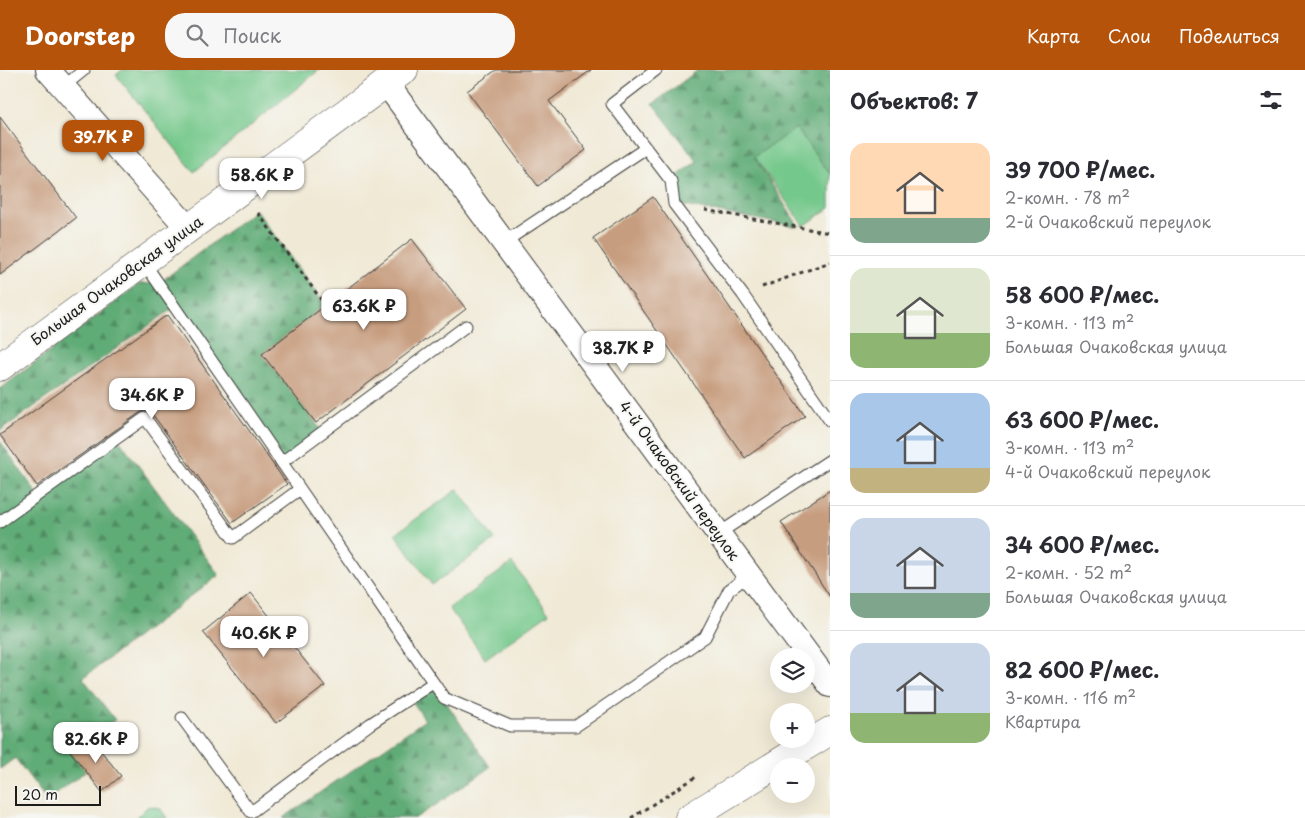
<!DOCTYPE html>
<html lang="ru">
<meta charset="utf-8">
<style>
:root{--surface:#fff;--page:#f7f7f7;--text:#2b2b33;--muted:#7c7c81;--line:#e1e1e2;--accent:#b45309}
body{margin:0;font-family:"Playpen Sans",sans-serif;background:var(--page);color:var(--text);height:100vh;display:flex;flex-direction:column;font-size:19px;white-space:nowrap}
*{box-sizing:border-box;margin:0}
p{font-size:16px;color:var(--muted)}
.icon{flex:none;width:28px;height:28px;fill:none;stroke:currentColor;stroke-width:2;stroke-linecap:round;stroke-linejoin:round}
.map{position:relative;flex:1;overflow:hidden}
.panel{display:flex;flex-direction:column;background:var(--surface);width:475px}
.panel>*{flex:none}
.buttons{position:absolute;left:770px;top:578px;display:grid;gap:10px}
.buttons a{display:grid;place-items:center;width:45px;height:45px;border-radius:50%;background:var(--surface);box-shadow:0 5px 20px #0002;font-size:25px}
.scale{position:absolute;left:15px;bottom:12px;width:86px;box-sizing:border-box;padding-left:5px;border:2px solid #1c1c1c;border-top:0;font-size:14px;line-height:18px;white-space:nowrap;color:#1c1c1c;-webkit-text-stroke:4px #f6f6f2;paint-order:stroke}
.price{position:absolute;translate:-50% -42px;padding:0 11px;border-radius:10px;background:#fff;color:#222;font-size:16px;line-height:32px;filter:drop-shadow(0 1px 2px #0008)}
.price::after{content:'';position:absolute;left:50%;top:30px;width:15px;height:11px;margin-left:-8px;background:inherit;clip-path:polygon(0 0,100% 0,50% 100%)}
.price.selected{background:var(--accent);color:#fff}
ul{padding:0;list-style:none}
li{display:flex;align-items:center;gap:15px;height:125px;padding:0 20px}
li+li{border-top:1px solid var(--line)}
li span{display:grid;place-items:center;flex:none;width:140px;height:100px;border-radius:15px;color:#555}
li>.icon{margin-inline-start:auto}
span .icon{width:60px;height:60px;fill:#fffc;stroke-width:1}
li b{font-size:21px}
h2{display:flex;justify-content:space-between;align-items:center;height:60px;padding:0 20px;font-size:21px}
header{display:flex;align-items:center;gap:30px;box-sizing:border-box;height:70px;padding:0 25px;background:var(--accent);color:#fff}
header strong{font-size:24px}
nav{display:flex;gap:28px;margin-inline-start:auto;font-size:18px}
.search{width:350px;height:45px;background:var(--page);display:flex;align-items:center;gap:12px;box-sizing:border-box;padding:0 18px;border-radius:20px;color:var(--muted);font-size:19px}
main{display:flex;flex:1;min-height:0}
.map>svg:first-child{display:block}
.green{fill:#75c88b;stroke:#487254}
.forest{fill:url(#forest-firs);stroke:#3e644a}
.building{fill:#c79d7f}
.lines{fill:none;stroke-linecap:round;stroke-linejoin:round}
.service-casing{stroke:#3c3b38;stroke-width:13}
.minor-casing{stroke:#3c3b38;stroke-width:26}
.tertiary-casing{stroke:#3c3b38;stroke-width:29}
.path{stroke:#3c3b38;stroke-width:3;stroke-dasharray:4 4;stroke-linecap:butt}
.service{stroke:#fff;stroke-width:11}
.minor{stroke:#fff;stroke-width:24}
.tertiary{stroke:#fff;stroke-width:28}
.labels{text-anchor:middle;stroke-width:4;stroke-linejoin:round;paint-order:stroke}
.street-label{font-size:15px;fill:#1c1c1c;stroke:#f6f6f2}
</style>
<header>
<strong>Doorstep</strong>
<div class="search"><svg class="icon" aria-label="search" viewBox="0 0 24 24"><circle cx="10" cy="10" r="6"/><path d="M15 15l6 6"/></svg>Поиск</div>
<nav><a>Карта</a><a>Слои</a><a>Поделиться</a></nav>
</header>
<main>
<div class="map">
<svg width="830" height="748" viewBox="0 0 830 748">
<defs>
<pattern id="forest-firs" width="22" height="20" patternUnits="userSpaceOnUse" patternTransform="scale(1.25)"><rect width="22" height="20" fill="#60ac77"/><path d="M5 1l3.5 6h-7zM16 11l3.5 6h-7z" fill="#4e8b61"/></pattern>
</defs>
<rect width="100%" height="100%" fill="#f6f6f2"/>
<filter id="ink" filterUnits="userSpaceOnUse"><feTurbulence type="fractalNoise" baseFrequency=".02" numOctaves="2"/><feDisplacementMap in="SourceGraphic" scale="10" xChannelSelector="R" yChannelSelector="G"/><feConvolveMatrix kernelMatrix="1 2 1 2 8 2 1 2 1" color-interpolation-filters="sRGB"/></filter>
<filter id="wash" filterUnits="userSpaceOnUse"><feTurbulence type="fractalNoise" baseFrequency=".0096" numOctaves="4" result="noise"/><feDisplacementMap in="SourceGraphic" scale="20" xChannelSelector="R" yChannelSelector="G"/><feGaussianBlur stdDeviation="1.12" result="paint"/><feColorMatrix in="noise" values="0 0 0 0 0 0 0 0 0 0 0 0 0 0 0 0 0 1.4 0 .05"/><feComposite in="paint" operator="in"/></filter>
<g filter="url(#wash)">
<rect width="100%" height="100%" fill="#f0e9d5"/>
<!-- green -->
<path class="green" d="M 122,0 L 319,0 L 194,102 L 116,5 Z
M 796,57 L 830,104 L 830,138 L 804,156 L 754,87 Z
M 458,419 L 495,470 L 432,515 L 395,464 Z
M 512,493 L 549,543 L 485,589 L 449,538 Z
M 148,736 L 160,738 L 167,748 L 136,748 Z"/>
<!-- forest -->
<path class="forest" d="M 698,0 L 830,0 L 830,104 L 796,58 L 754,87 L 799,157 L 674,134 L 671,111 L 697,91 L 653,34 Z
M 256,140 L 325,235 L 262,284 L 316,353 L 322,362 L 282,392 L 175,237 L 0,361 L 0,319 L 139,214 L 159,213 Z
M 118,368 L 219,505 L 83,608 L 115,650 L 89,666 L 70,681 L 86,701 L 47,730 L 15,688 L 0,699 L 0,371 L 38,425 Z
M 433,613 L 490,697 L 439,733 L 415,748 L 283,748 L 425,650 L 410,628 Z"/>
<g id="blocks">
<!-- building -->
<path class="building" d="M 496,0 L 591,0 L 549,31 L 586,80 L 538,116 L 467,21 Z
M 0,47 L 76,148 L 0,205 Z
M 653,127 L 805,346 L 745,388 L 593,168 Z
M 412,169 L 466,239 L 316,353 L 262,284 Z
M 167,245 L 287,414 L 232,453 L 150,341 L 141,342 L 37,416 L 0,365 Z
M 830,420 L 830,527 L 781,452 Z
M 251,523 L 325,616 L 276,653 L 203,562 Z
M 89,666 L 121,706 L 102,722 L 70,681 Z"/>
</g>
</g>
<g filter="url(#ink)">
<use href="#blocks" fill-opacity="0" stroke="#3c3b38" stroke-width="1"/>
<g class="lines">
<!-- service casing -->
<g class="service-casing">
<path id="service" d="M 656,0 L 612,34 L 671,111 L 674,134 L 743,225 L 830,351
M 63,17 L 84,0
M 503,173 L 646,78
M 143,191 L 444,628 L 510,656 L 576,656 L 705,567 L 729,520 L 749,505
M 282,392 L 466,256
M 0,452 L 145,348 L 233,468 L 300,419
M 718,464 L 830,390
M 182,648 L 251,742 L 370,654 L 433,613"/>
</g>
<!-- minor casing -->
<g class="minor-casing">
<path id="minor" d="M 48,0 L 188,158
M 386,13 L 830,615"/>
</g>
<!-- tertiary casing -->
<g class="tertiary-casing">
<path id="tertiary" d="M 0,297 L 404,0
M 689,748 L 830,661"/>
</g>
<!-- path -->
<path class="path" d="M 705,140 L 830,163
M 258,143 L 325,235
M 762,217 L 830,192
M 631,748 L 696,707"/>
<!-- service -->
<use href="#service" class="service"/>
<!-- minor -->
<use href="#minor" class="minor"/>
<!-- tertiary -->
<use href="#tertiary" class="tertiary"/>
</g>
</g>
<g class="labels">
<!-- street labels -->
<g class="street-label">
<text transform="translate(117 211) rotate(-36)" y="5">Большая Очаковская улица</text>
<text transform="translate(679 411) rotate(54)" y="5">4-й Очаковский переулок</text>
</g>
</g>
</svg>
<div class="buttons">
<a><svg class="icon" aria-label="layers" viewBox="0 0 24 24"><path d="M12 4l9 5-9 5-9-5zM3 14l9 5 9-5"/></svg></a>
<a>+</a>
<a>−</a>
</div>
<div class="scale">20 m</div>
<b class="price selected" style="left:103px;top:92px">39.7K ₽</b>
<b class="price" style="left:262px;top:130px">58.6K ₽</b>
<b class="price" style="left:364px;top:261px">63.6K ₽</b>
<b class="price" style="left:623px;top:303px">38.7K ₽</b>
<b class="price" style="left:152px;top:350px">34.6K ₽</b>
<b class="price" style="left:264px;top:588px">40.6K ₽</b>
<b class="price" style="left:96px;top:694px">82.6K ₽</b>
</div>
<section class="panel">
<h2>Объектов: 7<svg class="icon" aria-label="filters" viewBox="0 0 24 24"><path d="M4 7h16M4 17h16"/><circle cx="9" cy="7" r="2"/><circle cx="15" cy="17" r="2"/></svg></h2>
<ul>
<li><span style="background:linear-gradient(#ffd9b3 75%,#7fa58c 0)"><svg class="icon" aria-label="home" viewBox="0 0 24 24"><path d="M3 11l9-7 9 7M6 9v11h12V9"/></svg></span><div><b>39 700 ₽/мес.</b><p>2-комн. · 78 m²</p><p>2-й Очаковский переулок</p></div></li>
<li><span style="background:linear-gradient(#dfe7d0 65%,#8fb573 0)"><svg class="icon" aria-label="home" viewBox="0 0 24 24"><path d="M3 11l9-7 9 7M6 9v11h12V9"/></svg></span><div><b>58 600 ₽/мес.</b><p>3-комн. · 113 m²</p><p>Большая Очаковская улица</p></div></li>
<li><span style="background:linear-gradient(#a9c7e8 75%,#c2b280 0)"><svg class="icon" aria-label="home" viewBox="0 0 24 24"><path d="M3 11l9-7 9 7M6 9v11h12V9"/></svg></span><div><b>63 600 ₽/мес.</b><p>3-комн. · 113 m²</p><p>4-й Очаковский переулок</p></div></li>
<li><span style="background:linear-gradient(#c9d6e8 75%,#7fa58c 0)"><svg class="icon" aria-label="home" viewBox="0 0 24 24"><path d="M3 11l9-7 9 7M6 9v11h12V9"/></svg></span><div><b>34 600 ₽/мес.</b><p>2-комн. · 52 m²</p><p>Большая Очаковская улица</p></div></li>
<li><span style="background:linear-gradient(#c9d6e8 70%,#8fb573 0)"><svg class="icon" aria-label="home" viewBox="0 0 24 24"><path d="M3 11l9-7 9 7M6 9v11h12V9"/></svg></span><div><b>82 600 ₽/мес.</b><p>3-комн. · 116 m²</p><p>Квартира</p></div></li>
</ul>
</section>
</main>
